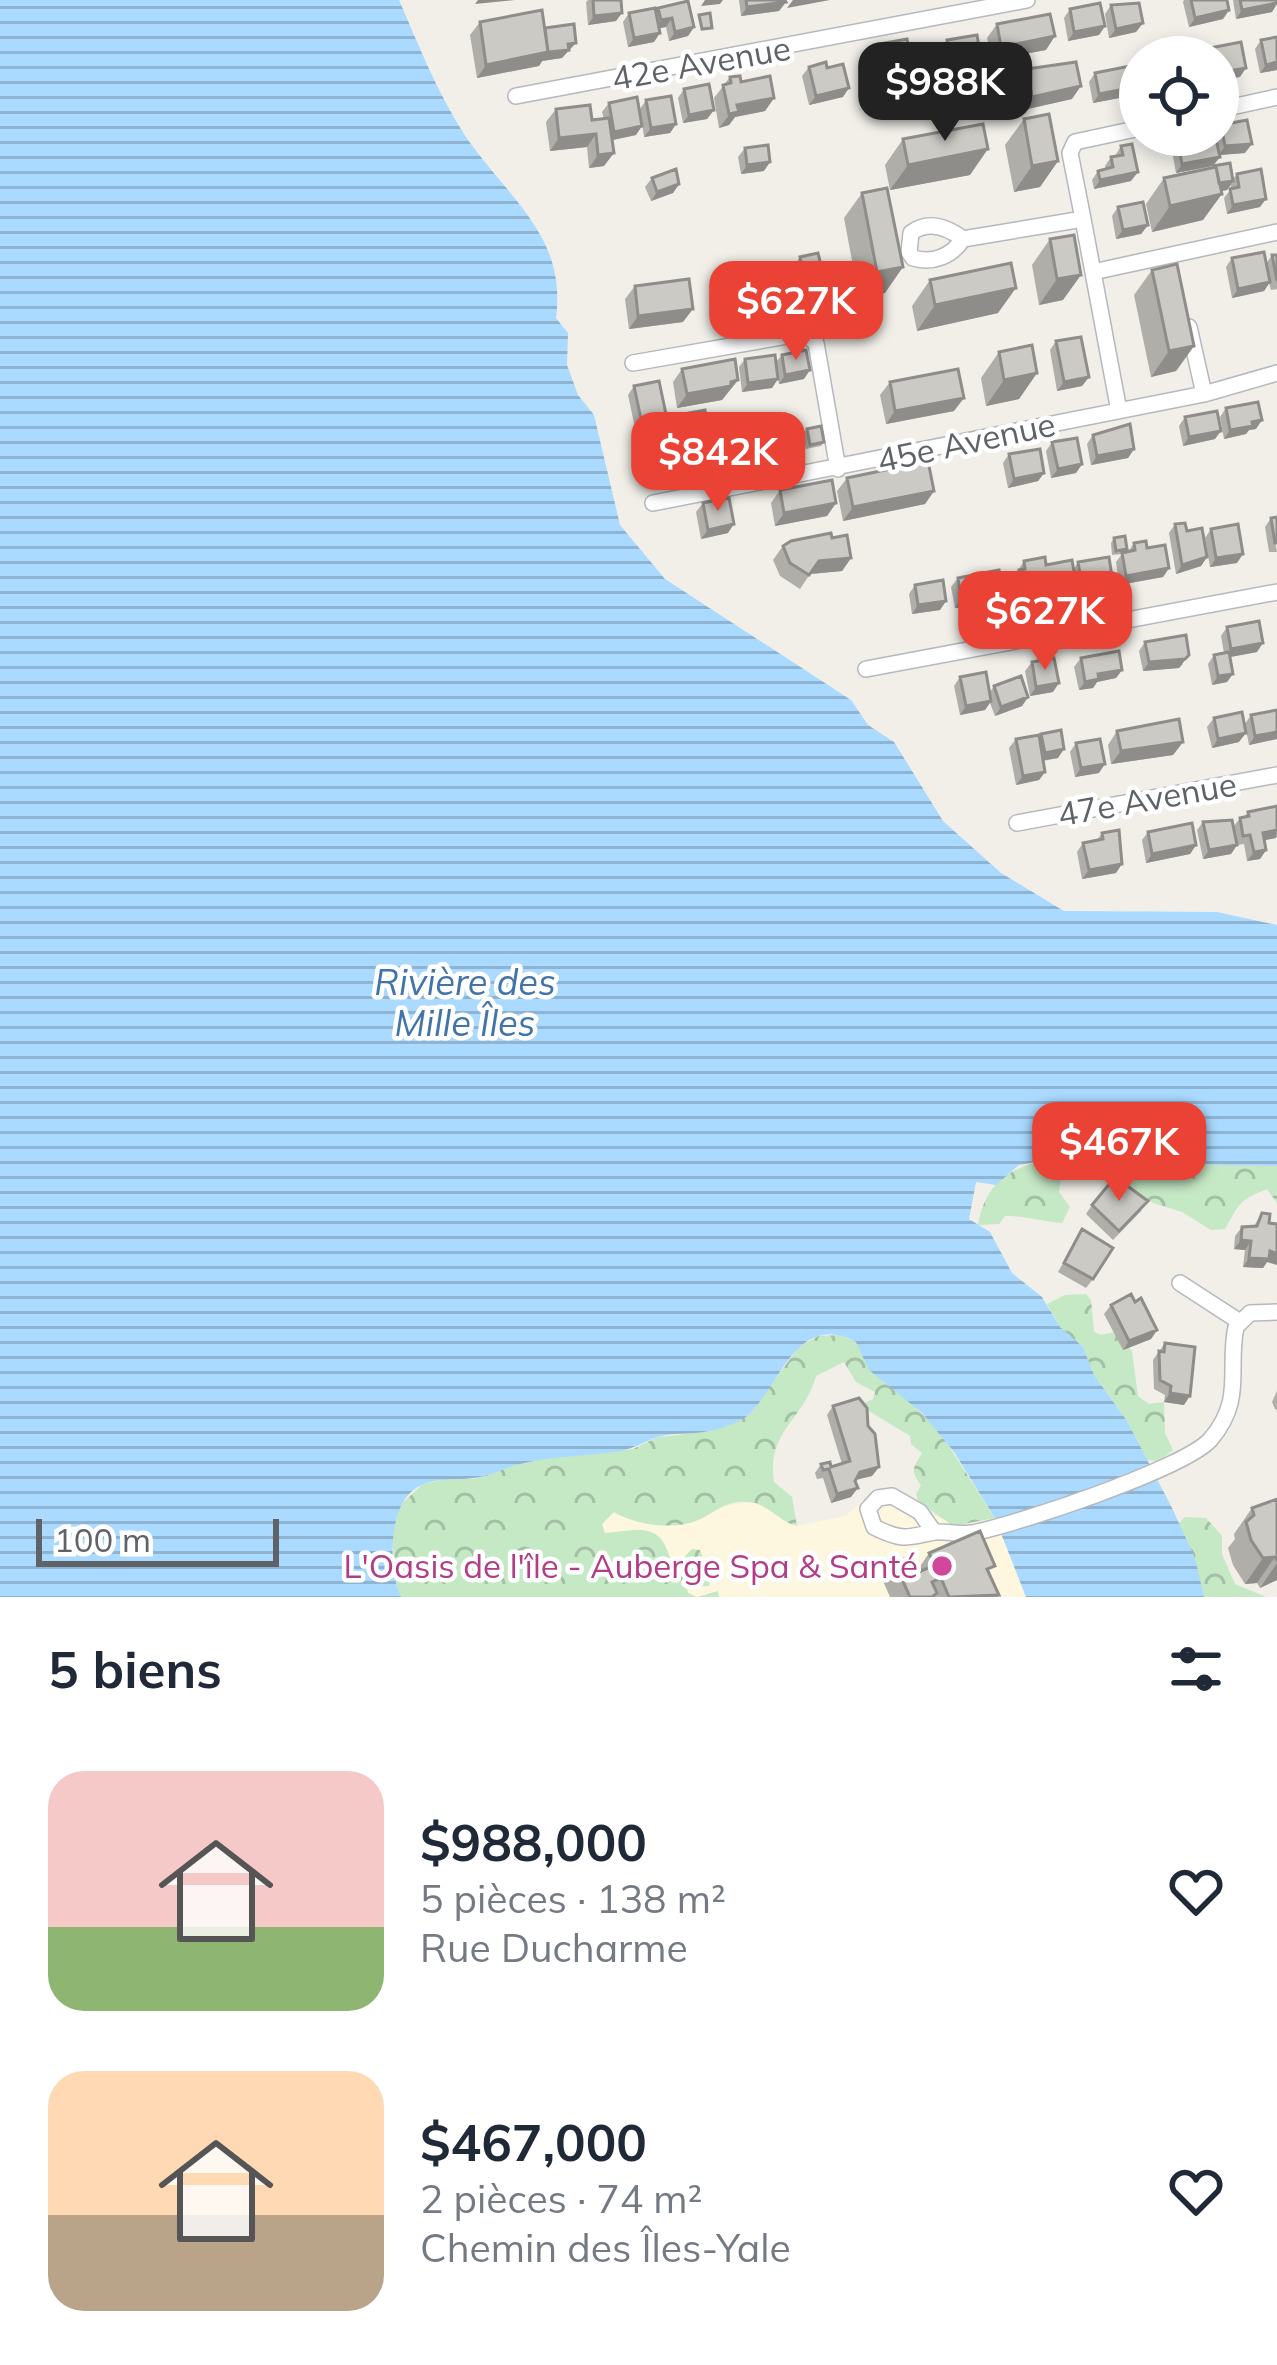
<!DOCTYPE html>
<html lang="fr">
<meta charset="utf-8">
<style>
:root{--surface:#fff;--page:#f2f2f3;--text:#1f2937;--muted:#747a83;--accent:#ea4335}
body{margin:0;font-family:Mulish,sans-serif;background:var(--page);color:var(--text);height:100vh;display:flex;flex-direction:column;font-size:45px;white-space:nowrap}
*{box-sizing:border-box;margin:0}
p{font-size:39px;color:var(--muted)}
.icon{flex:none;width:66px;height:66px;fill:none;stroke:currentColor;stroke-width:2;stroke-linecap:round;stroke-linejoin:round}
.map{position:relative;height:1597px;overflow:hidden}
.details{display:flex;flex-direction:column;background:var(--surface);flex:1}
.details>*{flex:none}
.tools{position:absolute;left:1119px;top:36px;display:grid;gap:24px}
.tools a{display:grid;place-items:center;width:120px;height:120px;border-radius:50%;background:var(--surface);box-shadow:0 6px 18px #0003;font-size:60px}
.scale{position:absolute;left:36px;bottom:30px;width:243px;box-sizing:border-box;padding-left:12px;border:6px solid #5f6368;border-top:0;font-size:33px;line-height:42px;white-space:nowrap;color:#5f6368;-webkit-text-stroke:9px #fff;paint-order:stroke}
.price{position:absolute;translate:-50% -102px;padding:0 27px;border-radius:24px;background:var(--accent);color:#fff;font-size:39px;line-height:78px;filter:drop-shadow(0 3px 6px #0008)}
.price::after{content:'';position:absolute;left:50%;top:72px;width:36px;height:27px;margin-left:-18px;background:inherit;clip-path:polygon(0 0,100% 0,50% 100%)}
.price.selected{background:#222;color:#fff}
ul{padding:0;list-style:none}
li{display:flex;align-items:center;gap:36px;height:300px;padding:0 48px}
li span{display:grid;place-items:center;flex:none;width:336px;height:240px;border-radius:36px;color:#555}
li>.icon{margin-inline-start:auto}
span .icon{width:144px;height:144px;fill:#fffc;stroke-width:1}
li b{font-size:51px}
h2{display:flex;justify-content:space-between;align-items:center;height:144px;padding:0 48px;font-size:51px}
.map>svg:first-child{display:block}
.commercial{fill:#fef7e0}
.forest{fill:url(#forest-crowns)}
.water{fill:url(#water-rules)}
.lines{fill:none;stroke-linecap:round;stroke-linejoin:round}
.street-casing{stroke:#b5b8bc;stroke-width:18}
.street{stroke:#fff;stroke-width:15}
.wall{fill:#afaea9}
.shaded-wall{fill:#8f8d8a}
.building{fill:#cccac5;stroke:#8f8d8a;stroke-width:3}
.hotel-dot{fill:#d1479c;stroke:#fff;stroke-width:4.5}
.labels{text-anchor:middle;stroke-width:9;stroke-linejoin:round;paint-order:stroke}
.street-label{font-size:33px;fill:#5f6368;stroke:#fff}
.hotel-label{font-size:33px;fill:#b23c85;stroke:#fff;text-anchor:end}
.water-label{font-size:36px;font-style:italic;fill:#4174aa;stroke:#fff}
</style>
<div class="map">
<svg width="1277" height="1597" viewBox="0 0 1277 1597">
<defs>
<pattern id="forest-crowns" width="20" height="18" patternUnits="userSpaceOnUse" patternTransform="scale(3)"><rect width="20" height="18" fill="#c5e8c5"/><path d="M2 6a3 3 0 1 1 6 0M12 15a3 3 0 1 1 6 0" fill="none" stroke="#a3c0a4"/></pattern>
<pattern id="water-rules" width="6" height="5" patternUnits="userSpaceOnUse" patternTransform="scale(3)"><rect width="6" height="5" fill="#aadaff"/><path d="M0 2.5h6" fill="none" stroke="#8eb4d2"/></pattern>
</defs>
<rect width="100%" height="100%" fill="#f1efe8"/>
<!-- commercial -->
<path class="commercial" d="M 888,1488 L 912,1497 L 935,1516 L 965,1526 L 995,1518 L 1026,1597 L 401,1597 L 607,1505 L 617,1515 L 655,1524 L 692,1523 L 716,1507 L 749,1502 L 763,1505 L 797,1526 L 845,1516 L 874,1492 Z"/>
<!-- forest -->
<path class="forest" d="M 1106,1142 L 1171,1164 L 1277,1166 L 1277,1203 L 1267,1189 C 1237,1201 1240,1204 1225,1229 L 1211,1230 L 1182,1212 L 1153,1203 L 1104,1170 L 1085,1170 L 1080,1152 Z
M 1054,1159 L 1062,1173 L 1059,1192 L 1070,1207 L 1062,1223 C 1043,1222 1023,1215 1005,1216 L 999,1224 L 978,1225 C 986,1180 1012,1166 1054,1159 Z
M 1086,1294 L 1091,1300 L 1094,1332 L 1101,1335 L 1114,1332 L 1132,1351 L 1138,1396 L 1149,1404 L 1164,1402 L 1165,1433 L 1173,1450 L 1159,1461 L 1145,1460 L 1127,1421 L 1094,1375 L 1083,1348 L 1060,1327 L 1047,1304 L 1065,1295 Z
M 839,1335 L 856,1342 L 883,1382 L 900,1392 L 939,1431 L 995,1518 L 953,1526 L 918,1501 L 916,1494 L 921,1485 C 909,1470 914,1467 922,1453 L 911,1444 L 910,1436 L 859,1405 L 873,1399 L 875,1392 L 856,1382 L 844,1362 L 816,1376 C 804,1420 766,1431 774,1482 L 792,1497 L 797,1526 C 778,1521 768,1503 747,1502 C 725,1500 714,1514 696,1521 C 672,1530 635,1525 614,1512 L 602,1524 L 605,1533 C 641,1530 661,1521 671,1562 L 678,1563 L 692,1549 L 700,1550 L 711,1579 L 709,1586 L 687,1587 L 688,1593 L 697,1597 L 718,1591 L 719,1597 L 401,1597 L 398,1593 L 391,1528 L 397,1508 L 423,1484 L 456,1477 L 473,1479 L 521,1463 L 568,1455 L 633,1449 L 658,1437 L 705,1432 L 733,1423 L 755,1406 L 799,1347 L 818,1336 Z
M 1185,1517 L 1206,1518 L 1222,1536 L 1222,1554 L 1235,1584 L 1266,1597 L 1204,1597 L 1177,1525 Z"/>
<!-- water -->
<path class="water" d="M 0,0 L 399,0 C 419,46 437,92 464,134 C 506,197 567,234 556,318 L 568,333 L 567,365 L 578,395 L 594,415 L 620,525 L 665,579 L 851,700 L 868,725 L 894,742 L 943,821 L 1001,873 L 1064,911 L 1217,912 L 1277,925 L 1277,1166 L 1171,1164 L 1106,1142 L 1069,1156 L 1019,1165 L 996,1185 L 976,1182 L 969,1219 L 990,1232 L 1012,1273 L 1042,1297 L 1060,1327 L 1083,1347 L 1094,1375 L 1127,1421 L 1172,1508 L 1195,1558 L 1204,1597 L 1026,1597 L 995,1518 L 954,1452 L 922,1413 L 869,1370 L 856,1342 C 796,1309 779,1389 747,1416 C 737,1424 717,1430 704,1432 C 689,1435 673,1432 658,1437 C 643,1442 631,1450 615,1452 C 584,1456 554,1456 524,1463 C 509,1466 495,1474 480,1477 C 456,1482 430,1474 410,1493 C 388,1514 389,1571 401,1597 L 0,1597 Z"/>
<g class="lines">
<!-- street casing -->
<g class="street-casing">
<path id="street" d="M 516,96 L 1027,0
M 1218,110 L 1277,97
M 1083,219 L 1070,153 L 1075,142 L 1140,128
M 963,239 C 947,227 928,220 911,233 L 909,252 L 913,258 C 933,264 952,256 963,239 L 1083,219 L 1119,411
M 1093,272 L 1277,232
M 1189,327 L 1204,394
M 633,363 L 804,333 L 816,343 L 838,469
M 653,503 L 1204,394 L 1277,373
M 866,669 L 1277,592
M 1017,823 L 1277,775
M 1180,1283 L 1240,1322
M 934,1532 L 920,1512 L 892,1496 L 878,1498 L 868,1509 L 874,1527 C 904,1542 907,1537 935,1532 C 946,1531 959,1535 972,1533 C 1015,1525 1183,1469 1210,1440 C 1245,1400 1227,1368 1236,1327 L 1250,1313 L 1277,1312"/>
</g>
<!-- street -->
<use href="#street" class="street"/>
</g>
<!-- wall -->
<path class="wall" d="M 588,0 L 621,0 L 616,21 L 588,25 L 586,2 Z
M 739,0 L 785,0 L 786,2 L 779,11 L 741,16 Z
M 1184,0 L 1227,0 L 1229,10 L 1223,19 L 1189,27 L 1183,2 Z
M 1233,0 L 1277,0 L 1277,4 L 1272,12 L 1236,19 Z
M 1111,5 L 1143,23 L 1136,32 L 1109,38 L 1105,14 Z
M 658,8 L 694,27 L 688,36 L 669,41 L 666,27 L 659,28 L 654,42 L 628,47 L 623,22 L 629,13 L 656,11 Z
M 1070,9 L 1105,26 L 1099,35 L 1068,41 L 1064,18 Z
M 480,22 L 545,28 L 570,52 L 567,52 L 562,58 L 542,61 L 539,66 L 477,78 L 470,35 Z
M 997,24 L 1046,50 L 992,60 L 987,38 Z
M 1277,37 L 1277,70 L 1260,73 L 1255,49 L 1261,40 Z
M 947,40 L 983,70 L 977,79 L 947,84 L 940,49 Z
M 880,44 L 915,80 L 905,93 L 878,98 L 870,57 Z
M 1140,64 L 1140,94 L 1093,103 L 1089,82 L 1095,73 Z
M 809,67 L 827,68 L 843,97 L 809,105 L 802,76 Z
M 1027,69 L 1072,99 L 1023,110 L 1017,82 Z
M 730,77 L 774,98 L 765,111 L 735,117 L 729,125 L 719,128 L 714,98 Z
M 684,89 L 714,110 L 707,119 L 683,123 L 678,98 Z
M 646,100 L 676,124 L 670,133 L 644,137 L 640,109 Z
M 609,103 L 636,135 L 612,140 L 604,166 L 589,168 L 587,147 L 550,151 L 546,122 L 556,109 L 592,120 L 604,119 L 602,112 Z
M 1024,119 L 1058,161 L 1040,187 L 1014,192 L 1005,145 Z
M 1221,125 L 1245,153 L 1219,155 L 1213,166 L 1176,173 L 1172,151 L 1178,142 L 1197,138 L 1199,135 L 1218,135 L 1218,130 Z
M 903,139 L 970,175 L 890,190 L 885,165 Z
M 1121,146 L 1131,181 L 1094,189 L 1092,180 L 1098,171 L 1106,169 L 1105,166 L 1111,157 L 1115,156 Z
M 745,148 L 764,171 L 741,174 L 738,157 Z
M 1237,174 L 1260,207 L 1227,214 L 1224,198 L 1231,189 L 1231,185 L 1227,190 L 1221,191 L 1203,220 L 1152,232 L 1146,204 L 1164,178 L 1233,179 Z
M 652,178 L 679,184 L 673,193 L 651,201 L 645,187 Z
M 862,193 L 885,293 L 859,298 L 844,218 Z
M 1118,207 L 1148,225 L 1141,234 L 1116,239 L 1112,216 Z
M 1050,239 L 1063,300 L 1039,305 L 1032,265 Z
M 1272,255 L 1277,255 L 1277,289 L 1271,290 L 1269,283 L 1264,291 L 1232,298 L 1226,267 L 1232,258 L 1266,264 Z
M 800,257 L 820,295 L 801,299 L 796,274 L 798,291 L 792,300 L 765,304 L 762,282 L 768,273 L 795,269 L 794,266 Z
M 1152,270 L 1194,346 L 1176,371 L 1151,377 L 1134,295 Z
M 930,280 L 998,313 L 917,331 L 912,306 Z
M 635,286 L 683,322 L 629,329 L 625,299 Z
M 1056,341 L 1089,377 L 1082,386 L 1057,391 L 1050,350 Z
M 999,352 L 1037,373 L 1019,399 L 986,406 L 981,378 Z
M 782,355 L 804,379 L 779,384 L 778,378 L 772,388 L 742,392 L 739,367 L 745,359 L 776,362 Z
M 682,369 L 738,380 L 722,400 L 677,408 L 673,382 Z
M 890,382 L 954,411 L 886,424 L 880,395 Z
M 634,386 L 659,423 L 635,428 L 628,395 Z
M 1226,408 L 1256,429 L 1249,430 L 1246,434 L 1224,439 L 1220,417 Z
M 684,414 L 709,437 L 700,451 L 687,453 L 677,468 L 647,473 L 644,447 L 653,434 L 675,430 L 675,427 Z
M 716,417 L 740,449 L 715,454 L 710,426 Z
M 1185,417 L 1215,439 L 1183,446 L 1179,426 Z
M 757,419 L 790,439 L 783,448 L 756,453 L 751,428 Z
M 807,429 L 824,442 L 821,446 L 806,449 L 803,433 Z
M 1093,435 L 1134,449 L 1128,458 L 1091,465 L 1087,444 Z
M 1052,442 L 1082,464 L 1076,473 L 1051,478 L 1046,451 Z
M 1009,454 L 1044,473 L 1038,481 L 1008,488 L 1003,463 Z
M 847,478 L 934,491 L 925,504 L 843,521 L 837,491 Z
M 780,490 L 836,503 L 827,516 L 775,526 L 771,503 Z
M 703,503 L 728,533 L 701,539 L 696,512 Z
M 1271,518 L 1277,552 L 1269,552 L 1265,527 Z
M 1175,524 L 1187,531 L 1207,557 L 1201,566 L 1176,574 L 1169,533 Z
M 1211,529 L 1237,563 L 1210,567 L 1205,538 Z
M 832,538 L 851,558 L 842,571 L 810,574 L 800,589 L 780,576 L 773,560 L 783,546 Z
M 1114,538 L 1124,553 L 1128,552 L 1134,543 L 1147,548 L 1169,568 L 1163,577 L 1119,585 L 1116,562 L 1122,554 L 1112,555 L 1111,543 Z
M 1024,561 L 1074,569 L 1078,562 L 1106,586 L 1076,594 L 1075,585 L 1067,596 L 1014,606 L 1010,583 Z
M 958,578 L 997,604 L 955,608 L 951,587 Z
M 915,585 L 946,601 L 940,610 L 912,614 L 909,594 Z
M 1227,627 L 1257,652 L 1230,657 L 1227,682 L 1212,685 L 1208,664 L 1214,655 L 1224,653 L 1221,636 Z
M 1145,642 L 1183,664 L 1179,668 L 1143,671 L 1139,651 Z
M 1081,658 L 1122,670 L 1116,678 L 1097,682 L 1093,688 L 1079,690 L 1074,667 Z
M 1032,662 L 1053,692 L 1030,696 L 1025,671 Z
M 960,677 L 990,692 L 994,686 L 1028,697 L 1022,706 L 995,716 L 990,703 L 985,710 L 960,715 L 954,686 Z
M 1277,710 L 1277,739 L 1249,745 L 1245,724 L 1251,715 Z
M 1214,718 L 1239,742 L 1212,748 L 1207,727 Z
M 1117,731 L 1183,742 L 1173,755 L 1111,764 L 1108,745 Z
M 1041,734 L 1058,758 L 1043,761 L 1045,772 L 1039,780 L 1016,785 L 1009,748 L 1016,739 L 1039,737 Z
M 1076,743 L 1099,773 L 1075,777 L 1070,752 Z
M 1277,806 L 1277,837 L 1264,840 L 1266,850 L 1260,859 L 1247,861 L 1244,844 L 1237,845 L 1231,854 L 1203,859 L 1197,830 L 1203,822 L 1234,826 L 1240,818 L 1244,817 L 1248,812 Z
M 1148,832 L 1196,845 L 1190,854 L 1146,863 L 1142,840 Z
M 1102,833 L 1116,873 L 1082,879 L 1077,852 L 1083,843 L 1097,840 Z
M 1092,1205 L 1142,1210 L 1113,1240 L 1086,1214 Z
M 1262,1213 L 1267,1262 L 1263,1268 L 1243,1267 L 1245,1250 L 1234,1249 L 1235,1236 L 1242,1227 L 1254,1226 Z
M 1082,1229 L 1093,1279 L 1086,1288 L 1058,1272 Z
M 1135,1302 L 1157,1330 L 1151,1339 L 1123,1350 L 1104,1314 L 1111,1305 Z
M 1165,1343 L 1184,1405 L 1164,1402 L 1165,1395 L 1154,1389 L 1153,1360 Z
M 1277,1391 L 1277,1410 L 1275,1409 L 1272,1402 Z
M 833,1406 L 868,1426 L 879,1467 L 872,1476 L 856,1480 L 851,1497 L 831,1503 L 823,1478 L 817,1479 L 815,1473 L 821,1464 L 831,1467 L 842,1464 L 827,1415 Z
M 1277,1498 L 1277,1580 L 1260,1588 L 1257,1583 L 1245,1584 L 1233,1565 L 1228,1548 L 1235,1539 L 1234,1534 L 1252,1508 Z
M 929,1553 L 989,1574 L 998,1597 L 890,1597 L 883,1581 L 895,1563 L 919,1568 Z"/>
<!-- shaded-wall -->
<path class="shaded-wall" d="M 478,0 L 515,0 L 475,4 Z
M 705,0 L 723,0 L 720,4 L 701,6 Z
M 793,0 L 830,0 L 787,8 Z
M 786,2 L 779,11 L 741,16 L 747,7 Z
M 1277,3 L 1272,12 L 1236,19 L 1242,10 Z
M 1229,10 L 1223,19 L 1189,27 L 1195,18 Z
M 622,13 L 616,21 L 588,25 L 594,16 Z
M 672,18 L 666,27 L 655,29 L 661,20 Z
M 1143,23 L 1136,32 L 1109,38 L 1116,29 Z
M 1105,26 L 1099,35 L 1068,41 L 1074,32 Z
M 694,27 L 688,36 L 669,41 L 675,32 Z
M 660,33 L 654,42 L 628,47 L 634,38 Z
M 1055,36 L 1046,50 L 992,60 L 1001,47 Z
M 576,43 L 562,58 L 542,61 L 548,52 L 568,44 Z
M 548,52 L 539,66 L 477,78 L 486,65 Z
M 1277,62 L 1277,70 L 1260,73 L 1266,65 Z
M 1246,68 L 1240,77 L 1218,81 L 1218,73 Z
M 983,70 L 977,79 L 947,84 L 954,76 Z
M 915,80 L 905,93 L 878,98 L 888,85 Z
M 1081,86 L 1072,99 L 1023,110 L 1032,97 Z
M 1140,86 L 1140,94 L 1093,103 L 1099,94 Z
M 849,88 L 843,97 L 809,105 L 816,96 Z
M 774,98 L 765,111 L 735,117 L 729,125 L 719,128 L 737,105 Z
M 714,110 L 707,119 L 683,123 L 689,115 Z
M 676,124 L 670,133 L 644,137 L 651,128 Z
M 642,126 L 636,135 L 608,141 L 614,132 Z
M 596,134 L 587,147 L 550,151 L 559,138 Z
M 1252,144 L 1245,153 L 1219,155 L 1225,146 Z
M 988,149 L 970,175 L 890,190 L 908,165 Z
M 614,153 L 604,166 L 589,168 L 598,155 Z
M 1220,157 L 1213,166 L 1176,173 L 1182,164 Z
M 1058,161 L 1040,187 L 1014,192 L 1032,166 Z
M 770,162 L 764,171 L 741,174 L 747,165 Z
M 1138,172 L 1131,181 L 1094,189 L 1100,180 Z
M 1233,181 L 1227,190 L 1210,193 L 1216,184 Z
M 679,184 L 673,193 L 651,201 L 657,192 Z
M 1222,194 L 1203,220 L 1152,232 L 1170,206 Z
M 1266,199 L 1260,207 L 1227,214 L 1233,205 Z
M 1148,225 L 1141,234 L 1116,239 L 1123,230 Z
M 903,267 L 885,293 L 859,298 L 877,272 Z
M 1081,275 L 1063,300 L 1039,305 L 1057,279 Z
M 1270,282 L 1264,291 L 1232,298 L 1238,289 Z
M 826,286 L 820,295 L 801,299 L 808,290 Z
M 1016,288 L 998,313 L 917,331 L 935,305 Z
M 798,291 L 792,300 L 765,304 L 772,295 Z
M 693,309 L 683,322 L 629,329 L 638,316 Z
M 1194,346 L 1176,371 L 1151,377 L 1169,351 Z
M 810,370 L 804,379 L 779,384 L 785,375 Z
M 1037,373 L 1019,399 L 986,406 L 1004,380 Z
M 1089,377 L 1082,386 L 1057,391 L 1064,382 Z
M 778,379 L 772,388 L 742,392 L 748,383 Z
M 738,380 L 722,400 L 677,408 L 687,394 Z
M 964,398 L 954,411 L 886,424 L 895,411 Z
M 666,414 L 659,423 L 635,428 L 641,419 Z
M 1262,420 L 1256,429 L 1249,430 L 1246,434 L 1224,439 L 1230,430 Z
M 1221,431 L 1215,439 L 1183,446 L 1189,437 Z
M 709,437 L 700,451 L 676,455 L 685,441 Z
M 790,439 L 783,448 L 756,453 L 762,444 Z
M 746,440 L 740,449 L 715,454 L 721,445 Z
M 1134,449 L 1128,458 L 1091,465 L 1097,456 Z
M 687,455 L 677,468 L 647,473 L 657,459 Z
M 1082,464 L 1076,473 L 1051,478 L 1058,469 Z
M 1044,473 L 1038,481 L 1008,488 L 1014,479 Z
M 934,491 L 925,504 L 843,521 L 853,507 Z
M 836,503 L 827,516 L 775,526 L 784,513 Z
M 734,524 L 728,533 L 701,539 L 708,530 Z
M 1243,554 L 1237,563 L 1210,567 L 1216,558 Z
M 1207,557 L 1201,566 L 1176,574 L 1182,565 Z
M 851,558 L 842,571 L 810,574 L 819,561 Z
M 1169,568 L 1163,577 L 1119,585 L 1126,576 Z
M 1112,577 L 1106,586 L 1076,594 L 1082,585 Z
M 1076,583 L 1067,596 L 1014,606 L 1023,592 Z
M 1003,595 L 997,604 L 955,608 L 961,599 Z
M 946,601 L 940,610 L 912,614 L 918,605 Z
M 1263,643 L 1257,652 L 1225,658 L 1231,649 Z
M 1189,655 L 1179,668 L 1143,671 L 1149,662 Z
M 1122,670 L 1116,678 L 1097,682 L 1093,688 L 1079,690 L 1085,682 L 1098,674 Z
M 1233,674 L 1227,682 L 1212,685 L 1218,676 Z
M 1059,683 L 1053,692 L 1030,696 L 1036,687 Z
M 1028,697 L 1022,706 L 995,716 L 1001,707 Z
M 991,701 L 985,710 L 960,715 L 966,706 Z
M 1277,732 L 1277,739 L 1249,745 L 1255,736 Z
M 1246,733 L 1239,742 L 1212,748 L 1218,739 Z
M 1183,742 L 1173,755 L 1111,764 L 1121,751 Z
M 1064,749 L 1058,758 L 1039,761 L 1045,753 Z
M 1105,764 L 1099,773 L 1075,777 L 1081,768 Z
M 1045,772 L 1039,780 L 1016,785 L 1023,776 Z
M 1277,830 L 1276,838 L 1257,842 L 1263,833 Z
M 1196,845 L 1190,854 L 1146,863 L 1152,854 Z
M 1237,845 L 1231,854 L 1203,859 L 1209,850 Z
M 1266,850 L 1260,859 L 1247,861 L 1254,852 Z
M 1122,864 L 1116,873 L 1082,879 L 1089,870 Z
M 1241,1240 L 1251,1241 L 1245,1250 L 1234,1249 Z
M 1270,1251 L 1277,1254 L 1277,1265 L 1267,1262 L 1263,1268 L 1243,1267 L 1249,1258 Z
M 1157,1330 L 1151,1339 L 1123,1350 L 1129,1341 Z
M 1170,1393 L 1190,1396 L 1184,1405 L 1164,1402 Z
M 879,1467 L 872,1476 L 854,1480 L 860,1472 Z
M 858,1488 L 851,1497 L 831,1503 L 837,1494 Z
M 1275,1557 L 1257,1583 L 1245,1584 L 1263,1558 Z
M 1277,1563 L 1277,1580 L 1260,1588 Z"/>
<!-- building -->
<path class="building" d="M 593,0 L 621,0 L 622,13 L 594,16 Z
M 746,0 L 785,0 L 786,2 L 747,7 Z
M 1191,0 L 1227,0 L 1229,10 L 1195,18 Z
M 1240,0 L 1277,0 L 1277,3 L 1242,10 Z
M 688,1 L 694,27 L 675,32 L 672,18 L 661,20 L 658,8 Z
M 1100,3 L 1105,26 L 1074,32 L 1070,9 Z
M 1139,3 L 1143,23 L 1116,29 L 1111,5 Z
M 655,8 L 660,33 L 634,38 L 629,13 Z
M 542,10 L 548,52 L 486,65 L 480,22 Z
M 710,13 L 712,28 L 702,29 L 699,15 Z
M 1050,14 L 1055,36 L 1001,47 L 997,24 Z
M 574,24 L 576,43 L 568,44 L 569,50 L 548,52 L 545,28 Z
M 977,35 L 983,70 L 954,76 L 947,40 Z
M 1277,37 L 1277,62 L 1266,65 L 1261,40 Z
M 907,39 L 910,55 L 913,54 L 915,80 L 888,85 L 880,44 Z
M 1241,42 L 1246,68 L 1218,73 L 1218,57 L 1212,57 L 1210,48 Z
M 826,62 L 827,68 L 843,64 L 849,88 L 816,96 L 809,67 Z
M 1076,62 L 1081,86 L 1032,97 L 1027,69 Z
M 1140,64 L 1140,86 L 1099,94 L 1095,73 Z
M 740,76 L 741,82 L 770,76 L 774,98 L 737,105 L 739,112 L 729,114 L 723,85 L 731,83 L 730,77 Z
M 709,84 L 714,110 L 689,115 L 684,89 Z
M 671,96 L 676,124 L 651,128 L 646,100 Z
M 637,97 L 642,126 L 614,132 L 609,103 Z
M 590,105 L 592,120 L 609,118 L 614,153 L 598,155 L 596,134 L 559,138 L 556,109 Z
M 1049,114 L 1058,161 L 1032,166 L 1024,119 Z
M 1247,120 L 1252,144 L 1225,146 L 1221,125 Z
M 983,124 L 988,149 L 908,165 L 903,139 Z
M 1203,135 L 1215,135 L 1220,157 L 1182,164 L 1178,142 L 1204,137 Z
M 1132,144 L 1138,172 L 1100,180 L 1098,171 L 1113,167 L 1111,157 L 1123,155 L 1121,146 Z
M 768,145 L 770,162 L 747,165 L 745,148 Z
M 1230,163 L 1233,181 L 1219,183 L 1216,167 L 1213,166 Z
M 1216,167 L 1222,194 L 1170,206 L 1164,178 Z
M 676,169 L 679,184 L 657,192 L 652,178 Z
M 1261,169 L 1266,199 L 1233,205 L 1230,189 L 1239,187 L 1237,174 Z
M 887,188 L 903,267 L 877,272 L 862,193 Z
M 1143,202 L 1148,225 L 1123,230 L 1118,207 Z
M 1074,235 L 1081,275 L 1057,279 L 1050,239 Z
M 1264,252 L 1270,282 L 1238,289 L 1232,258 Z
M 818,253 L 826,286 L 808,290 L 800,257 Z
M 1272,255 L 1277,255 L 1277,281 Z
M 1011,263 L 1016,288 L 935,305 L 930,280 Z
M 1177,264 L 1194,346 L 1169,351 L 1152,270 Z
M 795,269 L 798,291 L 772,295 L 768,273 Z
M 689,279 L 693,309 L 638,316 L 635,286 Z
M 1081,337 L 1089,377 L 1064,382 L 1056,341 Z
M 1032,345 L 1037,373 L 1004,380 L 999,352 Z
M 806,350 L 810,370 L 785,375 L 782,355 Z
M 775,355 L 778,379 L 748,383 L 745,359 Z
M 735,359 L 738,380 L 731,382 L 731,386 L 687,394 L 682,369 Z
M 958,369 L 964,398 L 895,411 L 890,382 Z
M 659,381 L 666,414 L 641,419 L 634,386 Z
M 1258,402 L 1262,420 L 1252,422 L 1253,426 L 1230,430 L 1226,408 Z
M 705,410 L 709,437 L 685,441 L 687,455 L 657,459 L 653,434 L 686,429 L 684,414 Z
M 1217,411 L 1221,431 L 1189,437 L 1185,417 Z
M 785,414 L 790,439 L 762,444 L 757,419 Z
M 730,415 L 731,420 L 742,418 L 746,440 L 721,445 L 716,417 Z
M 1130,424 L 1134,449 L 1097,456 L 1093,435 Z
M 821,426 L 824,442 L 810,445 L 807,429 Z
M 1077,438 L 1082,464 L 1058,469 L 1052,442 Z
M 1040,449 L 1044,473 L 1014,479 L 1009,454 Z
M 928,461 L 934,491 L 853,507 L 847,478 Z
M 832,480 L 836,503 L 784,513 L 780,490 Z
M 729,498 L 734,524 L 708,530 L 703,503 Z
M 1277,517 L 1277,543 L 1275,543 L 1271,518 Z
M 1185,523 L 1187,531 L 1202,528 L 1207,557 L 1182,565 L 1175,524 Z
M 1238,524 L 1243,554 L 1216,558 L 1211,529 Z
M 831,533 L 832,538 L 847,535 L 851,558 L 819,561 L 809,575 L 790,563 L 783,546 L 791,541 Z
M 1125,536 L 1127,549 L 1116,551 L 1114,538 Z
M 1146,541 L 1147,548 L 1165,545 L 1169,568 L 1126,576 L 1122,553 L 1135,550 L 1134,543 Z
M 1045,557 L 1046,565 L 1072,560 L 1076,583 L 1023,592 L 1019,570 L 1025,569 L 1024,561 Z
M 1109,557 L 1112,577 L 1082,585 L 1078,562 Z
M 999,570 L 1003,595 L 961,599 L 958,578 Z
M 943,580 L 946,601 L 918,605 L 915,585 Z
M 1259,621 L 1263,643 L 1231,649 L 1227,627 Z
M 1186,635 L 1189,655 L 1185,659 L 1149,662 L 1145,642 Z
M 1119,651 L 1122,670 L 1098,674 L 1099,679 L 1085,682 L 1081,658 Z
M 1229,652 L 1233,674 L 1218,676 L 1214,655 Z
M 1054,658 L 1059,683 L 1036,687 L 1032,662 Z
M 986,672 L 991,701 L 966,706 L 960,677 Z
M 1021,676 L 1028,697 L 1001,707 L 994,686 Z
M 1277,710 L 1277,732 L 1255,736 L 1251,715 Z
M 1242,712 L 1246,733 L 1218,739 L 1214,718 Z
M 1179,719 L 1183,742 L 1121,751 L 1117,731 Z
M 1061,730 L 1064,749 L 1045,753 L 1041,734 Z
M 1039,735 L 1045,772 L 1023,776 L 1016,739 Z
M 1100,739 L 1105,764 L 1081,768 L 1076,743 Z
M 1277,806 L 1277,830 L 1263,833 L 1266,850 L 1254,852 L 1250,835 L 1243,836 L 1240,818 L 1249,816 L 1248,812 Z
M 1232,820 L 1237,845 L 1209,850 L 1203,822 Z
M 1192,823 L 1196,845 L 1152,854 L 1148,832 Z
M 1119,830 L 1122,864 L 1089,870 L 1083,843 L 1103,839 L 1102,833 Z
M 1115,1177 L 1148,1201 L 1119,1231 L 1092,1205 Z
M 1262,1213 L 1270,1214 L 1269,1223 L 1277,1224 L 1277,1254 L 1270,1251 L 1269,1259 L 1249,1258 L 1251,1241 L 1241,1240 L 1242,1227 L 1257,1226 Z
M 1082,1229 L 1113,1248 L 1093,1279 L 1064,1263 Z
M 1131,1294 L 1135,1302 L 1141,1298 L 1157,1330 L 1129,1341 L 1111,1305 Z
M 1165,1343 L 1195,1347 L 1190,1396 L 1170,1393 L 1171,1386 L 1160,1380 L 1159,1351 L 1164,1352 Z
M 859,1398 L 867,1408 L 868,1426 L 875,1434 L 879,1467 L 860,1472 L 855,1481 L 858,1488 L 837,1494 L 829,1469 L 823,1470 L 821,1464 L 830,1462 L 831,1467 L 850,1461 L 833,1406 Z
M 1277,1499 L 1277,1560 L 1275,1557 L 1263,1558 L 1251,1540 L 1246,1522 L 1254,1515 L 1252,1508 Z
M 980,1531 L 995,1566 L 987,1569 L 999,1595 L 949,1597 L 941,1578 L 932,1582 L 937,1593 L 932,1597 L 910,1597 L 895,1563 L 913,1555 L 921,1571 L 935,1565 L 929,1553 Z"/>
<!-- markers -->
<circle class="hotel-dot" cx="942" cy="1566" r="12"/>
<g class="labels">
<!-- street labels -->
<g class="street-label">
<text transform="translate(701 63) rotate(-10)" y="12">42e Avenue</text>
<text transform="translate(966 442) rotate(-12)" y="12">45e Avenue</text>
<text transform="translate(1147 799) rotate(-10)" y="12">47e Avenue</text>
</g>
<!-- hotel labels -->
<g class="hotel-label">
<text x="918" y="1578">L'Oasis de l'île - Auberge Spa &amp; Santé</text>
</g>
<!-- water labels -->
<g class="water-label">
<text x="465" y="995">Rivière des<tspan x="465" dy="41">Mille Îles</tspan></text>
</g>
</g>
</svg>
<div class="tools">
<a><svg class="icon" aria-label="locate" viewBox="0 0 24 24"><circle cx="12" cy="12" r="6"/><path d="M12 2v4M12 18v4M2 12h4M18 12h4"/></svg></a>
</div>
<div class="scale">100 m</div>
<b class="price selected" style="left:945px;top:144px">$988K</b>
<b class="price" style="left:796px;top:363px">$627K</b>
<b class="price" style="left:718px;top:514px">$842K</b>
<b class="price" style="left:1045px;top:673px">$627K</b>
<b class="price" style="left:1119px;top:1204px">$467K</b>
</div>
<section class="details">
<h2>5 biens<svg class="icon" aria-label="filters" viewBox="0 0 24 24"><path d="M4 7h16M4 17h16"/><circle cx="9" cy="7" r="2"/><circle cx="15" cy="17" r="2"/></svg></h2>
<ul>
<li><span style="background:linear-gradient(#f6c9c9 65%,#8fb573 0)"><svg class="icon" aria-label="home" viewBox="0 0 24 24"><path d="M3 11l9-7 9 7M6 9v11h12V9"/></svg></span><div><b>$988,000</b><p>5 pièces · 138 m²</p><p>Rue Ducharme</p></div><svg class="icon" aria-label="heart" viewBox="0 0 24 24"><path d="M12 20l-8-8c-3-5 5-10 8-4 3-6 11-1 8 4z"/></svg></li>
<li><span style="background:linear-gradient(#ffd9b3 60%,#b9a48a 0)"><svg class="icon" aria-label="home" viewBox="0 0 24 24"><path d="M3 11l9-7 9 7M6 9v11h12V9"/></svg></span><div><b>$467,000</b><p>2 pièces · 74 m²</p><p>Chemin des Îles-Yale</p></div><svg class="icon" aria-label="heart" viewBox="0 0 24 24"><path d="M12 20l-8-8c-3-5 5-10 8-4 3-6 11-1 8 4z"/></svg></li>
</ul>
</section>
